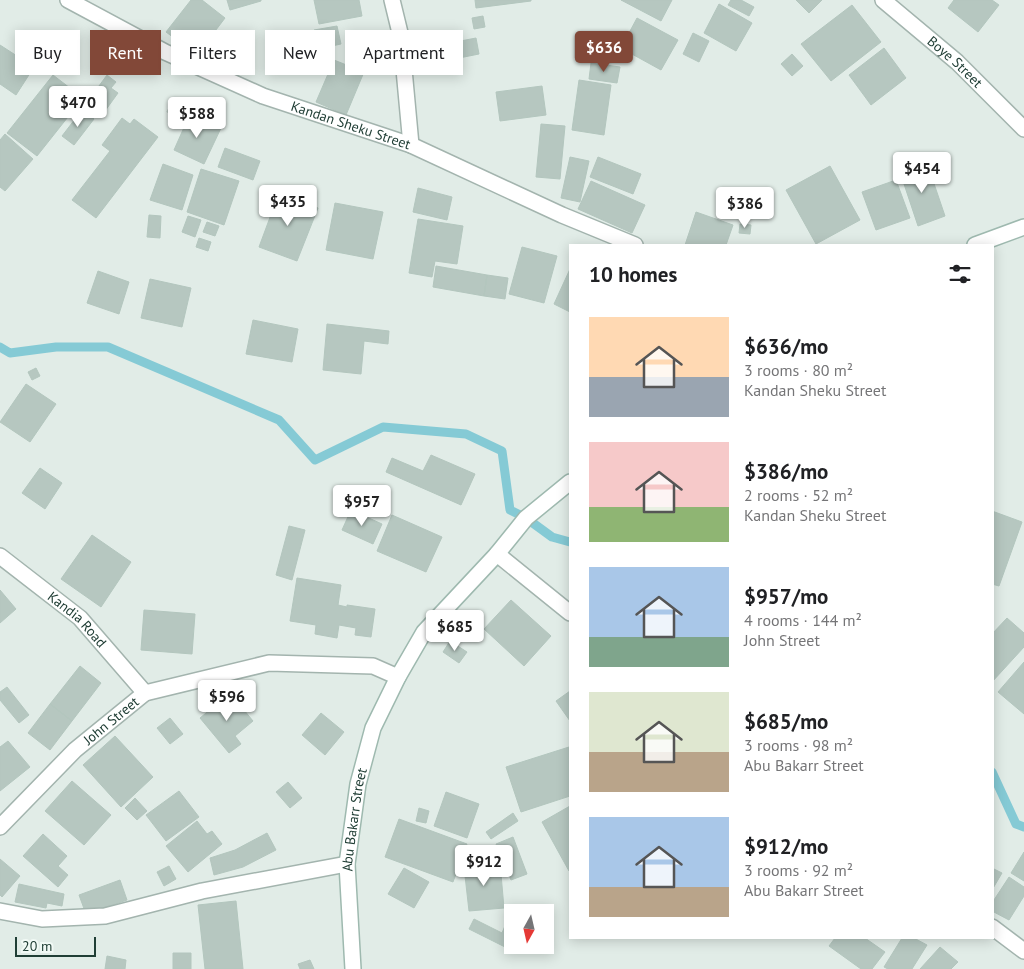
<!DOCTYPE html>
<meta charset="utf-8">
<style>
:root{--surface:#fff;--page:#f6f6f6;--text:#202124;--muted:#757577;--accent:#824838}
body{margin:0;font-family:"PT Sans",sans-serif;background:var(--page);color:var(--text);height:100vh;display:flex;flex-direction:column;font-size:19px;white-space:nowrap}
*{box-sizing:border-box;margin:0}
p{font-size:16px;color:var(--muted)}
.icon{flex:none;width:28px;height:28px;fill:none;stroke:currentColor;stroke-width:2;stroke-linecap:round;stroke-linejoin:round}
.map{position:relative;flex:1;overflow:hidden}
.side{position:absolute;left:569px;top:244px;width:425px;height:695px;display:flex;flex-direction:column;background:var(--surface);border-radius:0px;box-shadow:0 2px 12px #0003}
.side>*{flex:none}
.banner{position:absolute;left:15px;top:30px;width:475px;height:45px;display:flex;gap:10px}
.needle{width:32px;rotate:188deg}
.fabs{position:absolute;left:504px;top:904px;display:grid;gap:10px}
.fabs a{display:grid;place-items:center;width:50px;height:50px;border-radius:0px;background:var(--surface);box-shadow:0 2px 12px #0003;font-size:25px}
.scale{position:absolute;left:15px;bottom:12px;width:81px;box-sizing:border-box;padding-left:5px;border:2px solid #203e35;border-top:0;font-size:14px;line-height:18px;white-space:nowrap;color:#203e35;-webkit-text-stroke:4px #f1f9f5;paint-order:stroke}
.price{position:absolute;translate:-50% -42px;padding:0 11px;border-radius:5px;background:#fff;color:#222;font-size:16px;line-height:32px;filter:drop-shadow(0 1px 2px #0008)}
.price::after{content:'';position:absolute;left:50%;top:30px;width:15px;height:11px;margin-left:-8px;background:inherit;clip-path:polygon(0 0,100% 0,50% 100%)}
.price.selected{background:var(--accent);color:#fff}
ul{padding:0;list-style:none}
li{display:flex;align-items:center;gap:15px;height:125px;padding:0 20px}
li span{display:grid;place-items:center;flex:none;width:140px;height:100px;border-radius:0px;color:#555}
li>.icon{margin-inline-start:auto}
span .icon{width:60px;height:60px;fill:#fffc;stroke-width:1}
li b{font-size:21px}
h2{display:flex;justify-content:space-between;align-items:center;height:60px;padding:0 20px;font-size:21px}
.tag{padding:0 18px;border-radius:0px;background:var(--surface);box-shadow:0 2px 12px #0003;font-size:18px;line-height:45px}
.tag.selected{background:var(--accent);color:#fff}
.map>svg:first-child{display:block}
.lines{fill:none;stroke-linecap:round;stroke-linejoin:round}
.stream{stroke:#85cad5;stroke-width:9}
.building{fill:#b6c7c0;stroke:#b3c6be}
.street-casing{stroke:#a3b4ae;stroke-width:18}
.secondary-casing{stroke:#9eb9af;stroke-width:18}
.street{stroke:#fff;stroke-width:15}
.secondary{stroke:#fff;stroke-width:15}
.labels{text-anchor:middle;stroke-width:4.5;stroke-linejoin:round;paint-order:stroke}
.street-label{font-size:14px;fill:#203e35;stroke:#f1f9f5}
</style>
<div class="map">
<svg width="1024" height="969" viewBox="0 0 1024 969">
<rect width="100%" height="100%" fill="#e1ece7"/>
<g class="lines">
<!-- stream -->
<path class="stream" d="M 0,347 L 10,353 L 56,347 L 108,347 L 279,420 L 315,460 L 383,427 L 466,434 L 502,451 L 510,510 L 526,518 L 552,537 L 570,542
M 992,772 L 1016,824 L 1024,827"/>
</g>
<!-- building -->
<path class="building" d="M 191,0 L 202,0 L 225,18 L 197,55 L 166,32 Z
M 227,0 L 261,0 L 261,1 L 230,10 Z
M 314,0 L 359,0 L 362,16 L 319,24 Z
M 475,0 L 531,0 L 531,1 L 476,8 Z
M 621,0 L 672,0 L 661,21 Z
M 731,0 L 741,0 L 754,7 L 749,16 L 728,5 Z
M 796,0 L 822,0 L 809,13 Z
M 954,0 L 992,0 L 999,5 L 978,32 L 948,8 Z
M 719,4 L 752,23 L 736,51 L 704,33 Z
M 852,5 L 881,42 L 831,81 L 801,44 Z
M 483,16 L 485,27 L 474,29 L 472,18 Z
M 637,18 L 678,40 L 661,70 L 621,48 Z
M 337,26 L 341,44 L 318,49 L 314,30 Z
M 693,33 L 709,41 L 699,62 L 683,54 Z
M 476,38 L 479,54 L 444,61 L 440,45 Z
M 0,45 L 34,67 L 16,95 L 0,84 Z
M 884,48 L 906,78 L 871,105 L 849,75 Z
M 792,54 L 803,66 L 792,76 L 781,64 Z
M 334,60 L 364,72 L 346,115 L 316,102 Z
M 591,63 L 620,67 L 617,83 L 589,79 Z
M 53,75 L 83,98 L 37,156 L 7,133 Z
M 107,75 L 116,82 L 111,88 L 118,93 L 105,111 L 98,106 L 95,112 L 85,105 Z
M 579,80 L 611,85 L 604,135 L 572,130 Z
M 542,86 L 546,115 L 500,121 L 496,92 Z
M 173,98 L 186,102 L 181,117 L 167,112 Z
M 82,110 L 94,119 L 74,145 L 62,136 Z
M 190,114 L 221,128 L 204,164 L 174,150 Z
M 122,118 L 130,124 L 134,119 L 158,137 L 96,218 L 72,200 L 110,151 L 102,145 Z
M 541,124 L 565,126 L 560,179 L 536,177 Z
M 5,134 L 33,159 L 5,191 L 0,187 L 0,140 Z
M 225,148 L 260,161 L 253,180 L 218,167 Z
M 570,157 L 589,161 L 580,202 L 561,198 Z
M 598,157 L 641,174 L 633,194 L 590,177 Z
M 927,163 L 945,216 L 918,226 L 900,172 Z
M 163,164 L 193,175 L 182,210 L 150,200 Z
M 830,166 L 860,220 L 816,244 L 786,190 Z
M 201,169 L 239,181 L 224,225 L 187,212 Z
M 896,180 L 910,218 L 876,230 L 862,192 Z
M 591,181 L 645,205 L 632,233 L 578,209 Z
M 418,188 L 452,197 L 447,220 L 413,212 Z
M 279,193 L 318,208 L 297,261 L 259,247 Z
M 335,203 L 383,212 L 373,259 L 326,250 Z
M 696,212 L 733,225 L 726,245 L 685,245 Z
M 149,215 L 161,216 L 160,238 L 147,237 Z
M 188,216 L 201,220 L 195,237 L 182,232 Z
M 418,219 L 463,226 L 457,264 L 435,261 L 432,277 L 409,273 Z
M 207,222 L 219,226 L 215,236 L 203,232 Z
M 740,224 L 751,225 L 750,234 L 739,233 Z
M 199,238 L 211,242 L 208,251 L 196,247 Z
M 522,247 L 557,256 L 544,303 L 509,294 Z
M 436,266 L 487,275 L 484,296 L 433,287 Z
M 570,269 L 570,312 L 554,304 Z
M 98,271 L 129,282 L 119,314 L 87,303 Z
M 487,275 L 508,278 L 505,299 L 484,296 Z
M 150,279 L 191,288 L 182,327 L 141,318 Z
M 253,320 L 298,329 L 292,362 L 246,354 Z
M 327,324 L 389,331 L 388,344 L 364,341 L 361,374 L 323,370 Z
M 36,368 L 40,376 L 32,380 L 28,372 Z
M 26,384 L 56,404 L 30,442 L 0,422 Z
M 431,455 L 475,474 L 461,505 L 386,472 L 392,458 L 423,471 Z
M 40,468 L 62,483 L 45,509 L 22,493 Z
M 370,495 L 378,498 L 374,508 L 365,505 Z
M 351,510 L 382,524 L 373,544 L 342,530 Z
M 992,511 L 1022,522 L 999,586 L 992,584 Z
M 392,515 L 442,537 L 426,572 L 377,551 Z
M 289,526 L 305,530 L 292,580 L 276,575 Z
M 92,535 L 131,562 L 101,607 L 61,579 Z
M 297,578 L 341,585 L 338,605 L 347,607 L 347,605 L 375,609 L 371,637 L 355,635 L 356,628 L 339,625 L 337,638 L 315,634 L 316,625 L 290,621 Z
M 0,590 L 16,609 L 0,623 Z
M 511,600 L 551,636 L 524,666 L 484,629 Z
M 144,610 L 195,614 L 192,654 L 141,650 Z
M 1007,618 L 1024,633 L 1024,647 L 992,682 L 992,634 Z
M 450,641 L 467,652 L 459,663 L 443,652 Z
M 1024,662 L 1024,714 L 998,692 Z
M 80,666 L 101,683 L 72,721 L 50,704 Z
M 7,687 L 29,715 L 19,723 L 0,700 L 0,692 Z
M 570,691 L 570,721 L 556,701 Z
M 230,693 L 253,721 L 235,736 L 241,744 L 229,753 L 200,718 Z
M 50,704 L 72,721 L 50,750 L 28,733 Z
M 321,713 L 344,732 L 325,755 L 302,735 Z
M 170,718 L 183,734 L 170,744 L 157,728 Z
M 115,736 L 153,777 L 121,807 L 83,765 Z
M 8,741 L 30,767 L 0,791 L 0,747 Z
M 569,747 L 570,796 L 521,812 L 506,767 Z
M 72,781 L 111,815 L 84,845 L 45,811 Z
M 288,782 L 302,798 L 290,808 L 276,792 Z
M 179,791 L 199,817 L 166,841 L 146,815 Z
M 446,792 L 479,804 L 467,838 L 434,826 Z
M 135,798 L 147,811 L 137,820 L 125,808 Z
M 570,806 L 570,870 L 569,871 L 542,822 Z
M 419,808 L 429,811 L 426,823 L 416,821 Z
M 513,813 L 518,821 L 491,839 L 486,832 Z
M 399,819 L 467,844 L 453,882 L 385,857 Z
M 197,821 L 207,834 L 212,831 L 222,844 L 188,872 L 166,846 Z
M 267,833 L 276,850 L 243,867 L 214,875 L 210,858 L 235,850 Z
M 43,834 L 67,856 L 58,866 L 68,875 L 58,887 L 23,856 Z
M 513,837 L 527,874 L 511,880 L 496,844 Z
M 1024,852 L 1024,881 L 1011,873 Z
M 0,859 L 20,876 L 2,897 L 0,895 Z
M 500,863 L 504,908 L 469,911 L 464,867 Z
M 169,866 L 176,879 L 164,886 L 157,872 Z
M 404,868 L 429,882 L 414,908 L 388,894 Z
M 992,868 L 1002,873 L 992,890 Z
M 1009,877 L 1024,887 L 1024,896 L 1009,920 L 992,911 L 992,903 Z
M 120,880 L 127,900 L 86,914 L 79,895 Z
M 19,884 L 64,894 L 62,906 L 47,903 L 46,908 L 15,902 Z
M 236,901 L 243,969 L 205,969 L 198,905 Z
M 474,919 L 502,933 L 507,921 L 512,923 L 513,945 L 511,950 L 469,929 Z
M 835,938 L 865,938 L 885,952 L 872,969 L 861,969 L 829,946 Z
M 902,938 L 914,938 L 927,945 L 912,969 L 888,969 L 884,967 Z
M 940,947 L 958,962 L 951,969 L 920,969 Z
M 173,953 L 191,953 L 191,969 L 173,969 Z
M 107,956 L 126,960 L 125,969 L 105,969 Z
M 310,960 L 314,969 L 300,969 L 298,964 Z"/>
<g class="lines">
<!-- street casing -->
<g class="street-casing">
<g id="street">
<path id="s1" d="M 68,0 L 165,52 L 263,96 L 411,145 L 562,215 L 635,245"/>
<path d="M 392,0 L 401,37 L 411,145"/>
<path id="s2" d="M 883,0 L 957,62 L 1024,129"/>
<path d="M 497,554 L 570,613"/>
<path id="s3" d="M 0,556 L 80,618 L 145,693"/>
<path id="s4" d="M 0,827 L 75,750 L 145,693 L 269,663 L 373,666 L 398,677"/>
<path d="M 0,911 L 42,919 L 105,916 L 202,891 L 347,864"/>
<path d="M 992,927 L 1024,951"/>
</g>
</g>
<!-- secondary casing -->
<g class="secondary-casing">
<g id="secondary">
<path d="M 975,245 L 1024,227"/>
<path id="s5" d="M 353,969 L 347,864 L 358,784 L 373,728 L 398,677 L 424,632 L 497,554 L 526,518 L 570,482"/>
</g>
</g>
<!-- street -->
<use href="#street" class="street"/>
<!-- secondary -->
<use href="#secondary" class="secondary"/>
</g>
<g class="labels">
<!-- street labels -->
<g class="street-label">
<text dy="5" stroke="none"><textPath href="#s2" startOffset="95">Boye Street</textPath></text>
<text dy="5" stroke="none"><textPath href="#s1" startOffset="310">Kandan Sheku Street</textPath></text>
<text dy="5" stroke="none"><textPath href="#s3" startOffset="100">Kandia Road</textPath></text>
<text dy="5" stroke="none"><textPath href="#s4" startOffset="154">John Street</textPath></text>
<text dy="5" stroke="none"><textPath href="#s5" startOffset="150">Abu Bakarr Street</textPath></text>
</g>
</g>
</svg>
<div class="fabs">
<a><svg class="needle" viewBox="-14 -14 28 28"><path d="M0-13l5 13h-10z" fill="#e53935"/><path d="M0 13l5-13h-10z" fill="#757577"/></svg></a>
</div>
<div class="scale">20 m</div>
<b class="price selected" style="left:604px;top:73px">$636</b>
<b class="price" style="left:78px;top:128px">$470</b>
<b class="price" style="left:197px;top:139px">$588</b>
<b class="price" style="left:922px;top:194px">$454</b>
<b class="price" style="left:288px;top:227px">$435</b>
<b class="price" style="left:745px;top:229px">$386</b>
<b class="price" style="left:362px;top:527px">$957</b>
<b class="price" style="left:455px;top:652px">$685</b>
<b class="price" style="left:227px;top:722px">$596</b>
<b class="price" style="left:484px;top:887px">$912</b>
<div class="banner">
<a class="tag">Buy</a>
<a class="tag selected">Rent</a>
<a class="tag">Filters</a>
<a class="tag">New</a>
<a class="tag">Apartment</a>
</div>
<section class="side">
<h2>10 homes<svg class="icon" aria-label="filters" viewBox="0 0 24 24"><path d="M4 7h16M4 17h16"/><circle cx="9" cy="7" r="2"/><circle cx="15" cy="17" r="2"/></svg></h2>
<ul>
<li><span style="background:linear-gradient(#ffd9b3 60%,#9aa5b1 0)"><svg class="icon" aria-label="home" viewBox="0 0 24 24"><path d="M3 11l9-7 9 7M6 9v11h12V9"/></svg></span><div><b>$636/mo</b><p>3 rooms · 80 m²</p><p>Kandan Sheku Street</p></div></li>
<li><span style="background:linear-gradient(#f6c9c9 65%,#8fb573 0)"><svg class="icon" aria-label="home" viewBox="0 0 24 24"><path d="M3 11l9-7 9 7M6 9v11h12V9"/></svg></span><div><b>$386/mo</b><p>2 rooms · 52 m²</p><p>Kandan Sheku Street</p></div></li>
<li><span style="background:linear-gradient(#a9c7e8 70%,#7fa58c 0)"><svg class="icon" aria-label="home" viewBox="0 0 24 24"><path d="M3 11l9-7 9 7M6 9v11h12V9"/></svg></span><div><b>$957/mo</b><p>4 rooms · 144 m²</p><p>John Street</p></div></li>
<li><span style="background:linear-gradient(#dfe7d0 60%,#b9a48a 0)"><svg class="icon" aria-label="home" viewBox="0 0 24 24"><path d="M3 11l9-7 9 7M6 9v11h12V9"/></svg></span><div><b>$685/mo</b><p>3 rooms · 98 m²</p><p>Abu Bakarr Street</p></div></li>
<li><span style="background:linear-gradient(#a9c7e8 70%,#b9a48a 0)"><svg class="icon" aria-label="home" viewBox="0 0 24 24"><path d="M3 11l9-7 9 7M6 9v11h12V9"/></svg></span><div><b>$912/mo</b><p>3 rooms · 92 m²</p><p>Abu Bakarr Street</p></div></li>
</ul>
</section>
</div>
